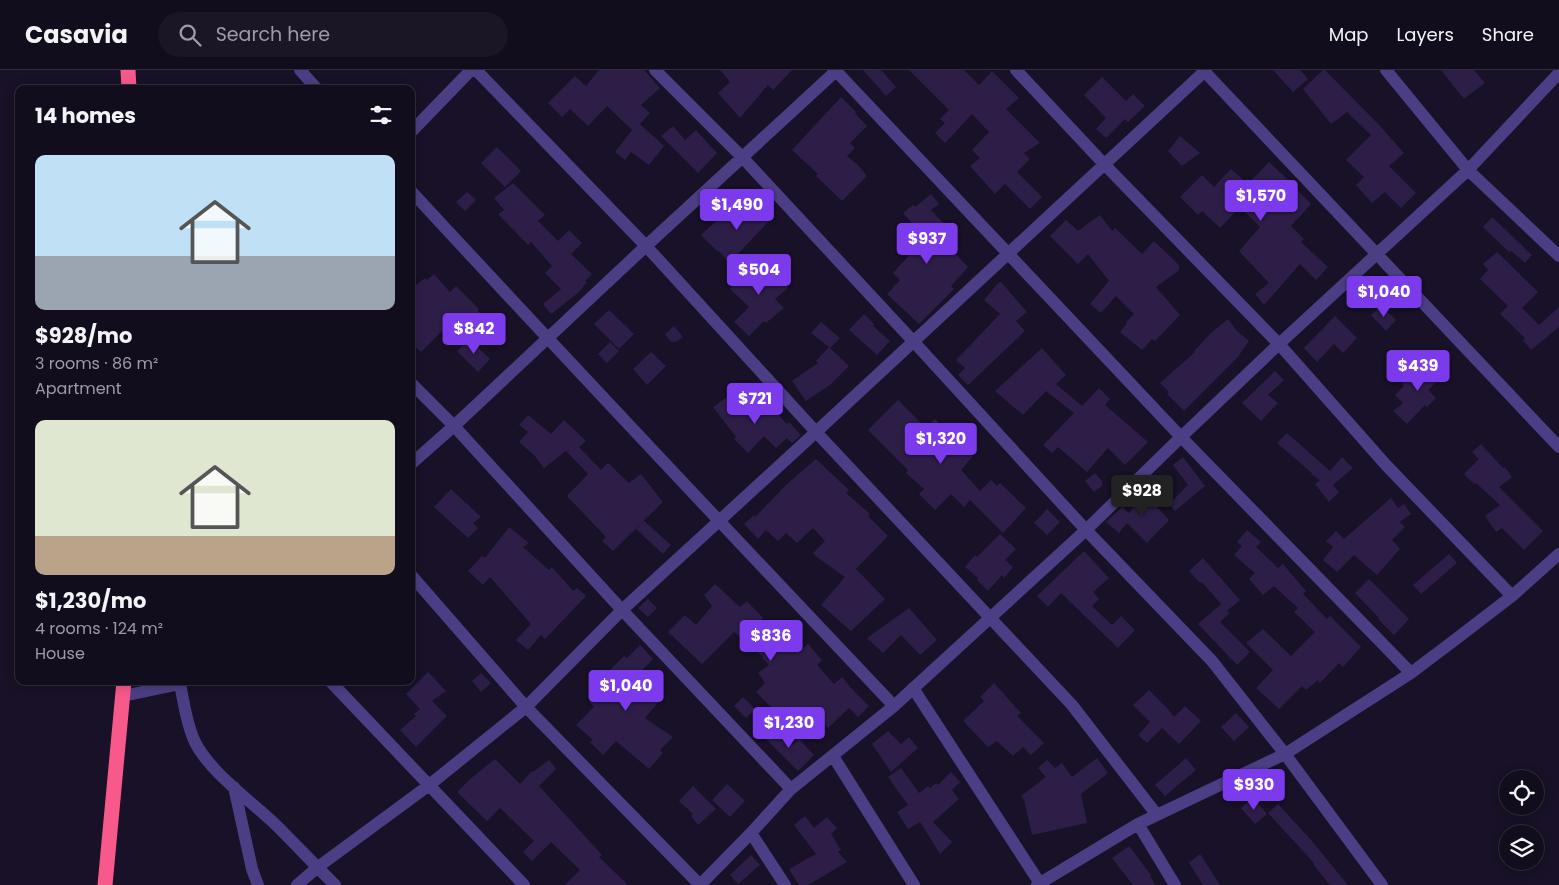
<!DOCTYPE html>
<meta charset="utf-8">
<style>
:root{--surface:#120d1d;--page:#1b1626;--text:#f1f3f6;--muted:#9c9ca4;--line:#312d3b;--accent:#7c3aed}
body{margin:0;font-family:Poppins,sans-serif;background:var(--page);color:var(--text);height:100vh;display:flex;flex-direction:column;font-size:19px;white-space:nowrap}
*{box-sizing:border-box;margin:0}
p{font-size:16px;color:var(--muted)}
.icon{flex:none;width:28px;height:28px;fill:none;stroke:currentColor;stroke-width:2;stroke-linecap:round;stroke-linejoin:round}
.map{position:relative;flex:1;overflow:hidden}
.sheet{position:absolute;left:15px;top:15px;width:400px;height:600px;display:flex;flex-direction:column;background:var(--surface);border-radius:10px;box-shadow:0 2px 12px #0003,0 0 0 1px var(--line)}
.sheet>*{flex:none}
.tools{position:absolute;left:1499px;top:700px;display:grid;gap:10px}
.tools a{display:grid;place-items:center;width:45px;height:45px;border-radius:50%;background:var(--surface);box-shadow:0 2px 12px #0003,0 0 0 1px var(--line);font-size:25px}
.price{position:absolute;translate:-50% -42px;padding:0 11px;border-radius:5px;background:var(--accent);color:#fff;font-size:16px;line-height:32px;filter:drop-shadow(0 1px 2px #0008)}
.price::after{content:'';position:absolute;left:50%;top:30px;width:15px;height:11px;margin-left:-8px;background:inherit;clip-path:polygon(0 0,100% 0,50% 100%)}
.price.active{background:#222;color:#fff}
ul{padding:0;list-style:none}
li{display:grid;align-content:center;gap:10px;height:265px;padding:0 20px}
li span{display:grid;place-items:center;height:155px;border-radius:10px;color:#555}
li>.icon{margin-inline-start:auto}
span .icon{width:90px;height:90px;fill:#fffc;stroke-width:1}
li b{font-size:21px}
h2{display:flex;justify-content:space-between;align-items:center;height:60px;padding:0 20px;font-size:21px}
header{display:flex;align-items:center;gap:30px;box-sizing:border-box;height:70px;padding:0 25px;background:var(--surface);border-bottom:1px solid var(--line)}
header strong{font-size:24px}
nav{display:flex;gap:28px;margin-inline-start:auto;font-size:18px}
.search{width:350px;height:45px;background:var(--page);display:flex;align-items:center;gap:12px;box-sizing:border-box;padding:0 18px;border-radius:28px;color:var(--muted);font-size:19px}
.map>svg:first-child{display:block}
.building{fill:#2d1e47}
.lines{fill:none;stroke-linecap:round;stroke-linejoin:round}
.street{stroke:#4c3e84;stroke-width:12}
.highway{stroke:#f8598b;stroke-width:15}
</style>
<header>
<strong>Casavia</strong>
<div class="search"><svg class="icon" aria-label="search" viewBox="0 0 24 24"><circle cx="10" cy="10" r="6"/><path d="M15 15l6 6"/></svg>Search here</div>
<nav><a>Map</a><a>Layers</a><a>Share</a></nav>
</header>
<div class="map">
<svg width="1559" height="815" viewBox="0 0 1559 815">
<rect width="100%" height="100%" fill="#181127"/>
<!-- building -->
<path class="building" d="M 599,0 L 644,0 L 660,18 L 641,35 L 650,43 L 640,54 L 664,76 L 649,95 L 631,82 L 625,90 L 615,82 L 632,60 L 607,36 L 588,56 L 570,39 L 562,47 L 548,33 L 575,6 L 586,16 Z
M 720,0 L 792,0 L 773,20 L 768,15 L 740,48 L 718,23 L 730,12 Z
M 863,0 L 881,0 L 896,17 L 886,26 Z
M 909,0 L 964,0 L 979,15 L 992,1 L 1019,28 L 1006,39 L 1040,73 L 1024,83 L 1030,89 L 1017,102 L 1042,127 L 1030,139 L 1005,114 L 995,124 L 970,96 L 980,88 L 972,80 L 989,62 L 972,44 L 945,73 L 935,63 L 945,53 L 940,49 L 949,40 Z
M 1273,0 L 1300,0 L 1308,9 L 1293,22 Z
M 1323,0 L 1325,0 L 1380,56 L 1404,83 L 1389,96 L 1416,123 L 1401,138 L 1385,122 L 1372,133 L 1356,115 L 1364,107 L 1346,90 L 1371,65 L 1347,42 L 1331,54 L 1303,19 Z
M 1441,0 L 1474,0 L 1485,13 L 1464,29 Z
M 1102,7 L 1126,31 L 1133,24 L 1145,36 L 1128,52 L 1125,49 L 1106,68 L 1096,59 L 1106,48 L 1084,25 Z
M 841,27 L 856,42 L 855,43 L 867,56 L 850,73 L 855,78 L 847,86 L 859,96 L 867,106 L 842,131 L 816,106 L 818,104 L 792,80 Z
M 673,56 L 685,70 L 696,60 L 717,83 L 698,103 L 661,66 Z
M 1180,66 L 1200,83 L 1182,96 L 1168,81 Z
M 497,77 L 521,101 L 505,117 L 481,93 Z
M 1269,92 L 1296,117 L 1295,118 L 1311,134 L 1291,156 L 1304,169 L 1301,172 L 1328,197 L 1316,210 L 1300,194 L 1264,235 L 1255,224 L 1269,213 L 1239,181 L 1260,157 L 1240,137 L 1220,158 L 1202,141 L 1198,145 L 1180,127 L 1202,105 L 1214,117 L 1231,99 L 1248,114 Z
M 513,113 L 545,145 L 538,151 L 558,171 L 569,160 L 582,173 L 571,184 L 592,204 L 585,211 L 587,212 L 578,223 L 551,244 L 543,234 L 561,219 L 545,203 L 552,196 L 531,172 L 528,175 L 498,144 L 504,140 L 494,128 Z
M 467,122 L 476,130 L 465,141 L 456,132 Z
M 931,124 L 939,134 L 931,140 L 953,163 L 944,172 L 968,197 L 951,216 L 954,219 L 919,254 L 887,224 L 900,210 L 893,203 L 916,178 L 911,174 L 921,164 L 903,143 L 913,135 L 915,137 Z
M 759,132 L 774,146 L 729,193 L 719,181 L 718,182 L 701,165 L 724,144 L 733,152 L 740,143 L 746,147 Z
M 1100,145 L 1112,161 L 1115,158 L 1142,184 L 1154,171 L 1179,195 L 1179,200 L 1156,217 L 1180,245 L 1155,271 L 1152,269 L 1142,280 L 1120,262 L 1127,253 L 1126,252 L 1134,244 L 1116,226 L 1101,243 L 1090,234 L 1109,211 L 1088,184 L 1078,194 L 1050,166 L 1066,150 L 1078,161 Z
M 1492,147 L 1532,185 L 1525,193 L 1511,181 L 1509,182 L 1483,157 Z
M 1497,182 L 1538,222 L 1522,238 L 1539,255 L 1559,237 L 1559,257 L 1531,280 L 1523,270 L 1525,268 L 1500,244 L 1508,236 L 1480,209 L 1488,200 L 1483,194 Z
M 762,189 L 788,218 L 775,229 L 784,238 L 766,253 L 764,251 L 749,266 L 734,252 L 749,237 L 730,219 L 742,208 L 740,206 Z
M 434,204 L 450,222 L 456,216 L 479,239 L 478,241 L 487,252 L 484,254 L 489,259 L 476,273 L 452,251 L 421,282 L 411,273 L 411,219 L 425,208 L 427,210 Z
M 1001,212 L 1027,242 L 1016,251 L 1025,261 L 968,315 L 958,305 L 965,298 L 956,290 L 1000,244 L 984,230 L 998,213 Z
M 1381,236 L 1396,250 L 1386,261 L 1371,245 Z
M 609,240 L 634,264 L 619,279 L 594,254 Z
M 864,244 L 874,254 L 873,256 L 890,271 L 877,285 L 849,260 Z
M 1335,246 L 1357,268 L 1343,283 L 1334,274 L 1317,292 L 1304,278 Z
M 1228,249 L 1237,261 L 1249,271 L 1237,288 L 1184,341 L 1167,324 L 1169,322 L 1160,313 L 1195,282 L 1194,281 L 1211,263 Z
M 821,252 L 840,268 L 830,278 L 849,296 L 830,315 L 806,331 L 792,311 L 818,293 L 816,291 L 829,277 L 811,263 Z
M 674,256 L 683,267 L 676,272 L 671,272 L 665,264 Z
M 469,269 L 490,289 L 478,302 L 457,281 Z
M 610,272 L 619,281 L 607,293 L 598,284 Z
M 1042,278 L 1066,305 L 1056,314 L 1082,336 L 1099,318 L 1110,329 L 1105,335 L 1148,372 L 1125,395 L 1108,378 L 1087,402 L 1058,377 L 1052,383 L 1043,375 L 1074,343 L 1046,321 L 1023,345 L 995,321 Z
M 651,282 L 666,296 L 647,315 L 633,299 Z
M 1434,291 L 1446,303 L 1428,320 L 1436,328 L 1427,337 L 1425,335 L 1407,354 L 1393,341 L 1403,333 L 1395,325 L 1404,316 L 1402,314 L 1413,304 L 1416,307 Z
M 1275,301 L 1284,310 L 1268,325 L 1278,333 L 1261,351 L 1242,333 Z
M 731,324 L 752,350 L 769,335 L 787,354 L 789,352 L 801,365 L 792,373 L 787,368 L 776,378 L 764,366 L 748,383 L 734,369 L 736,367 L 713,337 Z
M 898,330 L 926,358 L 935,349 L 948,362 L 951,359 L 960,367 L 956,372 L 973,386 L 961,400 L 980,421 L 991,410 L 997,416 L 1000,413 L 1026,438 L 1003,463 L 970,430 L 964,437 L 951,424 L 935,440 L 919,424 L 924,419 L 906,403 L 908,400 L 868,360 Z
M 528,345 L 551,364 L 564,350 L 586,371 L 579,377 L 601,400 L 608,393 L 629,413 L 641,404 L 663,432 L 613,481 L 602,471 L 606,467 L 567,426 L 588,404 L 566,381 L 544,398 L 534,385 L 519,372 L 528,362 L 519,355 Z
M 1287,363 L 1330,401 L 1342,387 L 1353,398 L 1333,415 L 1339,422 L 1329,432 L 1315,414 L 1320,410 L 1311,404 L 1312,403 L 1277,373 Z
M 1481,374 L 1503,398 L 1505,397 L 1512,407 L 1499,417 L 1543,461 L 1524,480 L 1502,458 L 1496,462 L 1485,446 L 1500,435 L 1476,413 L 1474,414 L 1464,404 L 1479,389 L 1472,382 Z
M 1183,387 L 1205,416 L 1175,441 L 1169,434 L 1188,415 L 1173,395 Z
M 816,389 L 849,420 L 846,423 L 870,444 L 868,446 L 888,466 L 856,499 L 885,529 L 851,561 L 821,535 L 845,507 L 818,488 L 813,483 L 825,471 L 813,458 L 797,473 L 786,463 L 778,471 L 766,460 L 758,469 L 744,454 L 754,445 L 755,447 L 787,414 Z
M 1095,403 L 1102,411 L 1102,416 L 1094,422 L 1085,411 Z
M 1150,417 L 1164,428 L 1156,436 L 1169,450 L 1147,473 L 1127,453 L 1119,463 L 1106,452 L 1122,437 L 1129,443 Z
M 451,419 L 481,447 L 473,453 L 478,458 L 468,468 L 434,437 Z
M 1391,428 L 1398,438 L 1404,434 L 1411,444 L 1400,452 L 1405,457 L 1392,470 L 1400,479 L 1377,505 L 1354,485 L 1337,502 L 1323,490 L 1333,477 L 1326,471 L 1336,461 L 1344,469 Z
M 1047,439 L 1060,452 L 1047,465 L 1034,453 Z
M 644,451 L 671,475 L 663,484 L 636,459 Z
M 509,457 L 529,473 L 523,477 L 549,500 L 552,497 L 573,521 L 577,518 L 586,526 L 545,569 L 541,565 L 528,580 L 516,570 L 531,554 L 490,507 L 483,515 L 468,501 L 482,486 L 485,488 Z
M 1247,460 L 1261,472 L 1256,477 L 1278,498 L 1283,494 L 1306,521 L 1303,524 L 1327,549 L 1330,546 L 1361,577 L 1343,597 L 1339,593 L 1320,613 L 1318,610 L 1306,620 L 1302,616 L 1279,639 L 1256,618 L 1273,600 L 1246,573 L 1263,559 L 1291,586 L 1315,562 L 1294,542 L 1298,538 L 1274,516 L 1263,525 L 1249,509 L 1255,503 L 1234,485 L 1242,476 L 1237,472 Z
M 1000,464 L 1016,479 L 1005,490 L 1013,497 L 1004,508 L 1002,505 L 988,521 L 977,510 L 978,508 L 965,497 L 975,485 L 977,487 Z
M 1084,481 L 1109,508 L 1093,522 L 1099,529 L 1092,536 L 1112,555 L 1121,546 L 1135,560 L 1118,578 L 1061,523 L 1048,537 L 1037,526 Z
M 1449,484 L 1457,493 L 1421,524 L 1413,515 Z
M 1203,488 L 1240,530 L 1227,541 L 1230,543 L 1220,552 L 1250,582 L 1237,595 L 1198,554 L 1221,534 L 1202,512 L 1200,513 L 1189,501 Z
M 1369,509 L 1409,549 L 1394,565 L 1378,549 L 1379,548 L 1355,523 Z
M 715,514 L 740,537 L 747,531 L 763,548 L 758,554 L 777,571 L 784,564 L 801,580 L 808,574 L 822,590 L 817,595 L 834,614 L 842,607 L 852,619 L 869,636 L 858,647 L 849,638 L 828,658 L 823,653 L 814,662 L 789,636 L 780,646 L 756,622 L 765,613 L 758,603 L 769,595 L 762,588 L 763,587 L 734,562 L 702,594 L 668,562 L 685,545 L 696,555 L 712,536 L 704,525 Z
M 648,529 L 657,538 L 648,547 L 638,538 Z
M 909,538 L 937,570 L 920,585 L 901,565 L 883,583 L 867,568 Z
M 640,575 L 653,589 L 640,602 L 646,607 L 642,611 L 662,628 L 645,648 L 673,667 L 660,680 L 663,683 L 649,699 L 616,671 L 603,685 L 590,672 L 593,670 L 576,655 L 594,637 L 589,631 L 597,623 L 592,618 L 624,586 L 627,588 Z
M 428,602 L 446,621 L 432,631 L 447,646 L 416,677 L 400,660 L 416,646 L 414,644 L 420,639 L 406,624 Z
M 481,603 L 491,613 L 481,622 L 472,611 Z
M 994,613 L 1021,643 L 1017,646 L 1044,673 L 1031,685 L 1023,677 L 1013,686 L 997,671 L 988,677 L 963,651 L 984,631 L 980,627 Z
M 1149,620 L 1168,639 L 1174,647 L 1185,636 L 1201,651 L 1179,674 L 1162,658 L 1147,673 L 1138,665 L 1150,652 L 1133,635 Z
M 743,627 L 755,639 L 746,648 L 734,636 Z
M 1236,643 L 1249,657 L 1234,671 L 1221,657 Z
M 774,656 L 793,675 L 799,669 L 814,685 L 798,701 L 763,666 Z
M 888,661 L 901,674 L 909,667 L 918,678 L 891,702 L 872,674 Z
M 1097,688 L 1108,703 L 1081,724 L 1087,753 L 1032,765 L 1024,730 L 1021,726 L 1046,707 L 1038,698 L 1047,690 L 1055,698 L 1062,693 L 1072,707 Z
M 1186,688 L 1196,700 L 1165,726 L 1155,715 Z
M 495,689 L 520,714 L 532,701 L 533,702 L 549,690 L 556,699 L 539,716 L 602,785 L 599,787 L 628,815 L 565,815 L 580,800 L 551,772 L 532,791 L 523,782 L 534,771 L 500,738 L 487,751 L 457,722 L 470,709 Z
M 901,698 L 919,723 L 928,716 L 930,718 L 936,713 L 938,715 L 951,702 L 960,712 L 952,720 L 959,729 L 933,752 L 952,772 L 940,784 L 920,752 L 908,759 L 897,742 L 908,735 L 888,707 Z
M 727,714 L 745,731 L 730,747 L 712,730 Z
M 693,716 L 716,739 L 698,755 L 691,746 L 693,744 L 679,731 Z
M 1253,728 L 1267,744 L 1255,754 L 1241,738 Z
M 1278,734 L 1311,770 L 1348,815 L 1330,815 L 1313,794 L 1314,793 L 1268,743 Z
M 805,746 L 814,758 L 827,747 L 837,758 L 831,764 L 841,780 L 838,782 L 847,792 L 808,815 L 799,815 L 789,799 L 816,784 L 794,755 Z
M 1129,776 L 1151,805 L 1150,806 L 1155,815 L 1133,815 L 1112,788 Z
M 1200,784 L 1220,815 L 1203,815 L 1189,793 Z
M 751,785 L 760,795 L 738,814 L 730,805 Z"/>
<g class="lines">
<!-- street -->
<path class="street" d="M 300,0 L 317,19
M 476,0 L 646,176 L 816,362 L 1072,635 L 1157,745
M 655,0 L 742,87 L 913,271 L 1086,460 L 1212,591 L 1285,684 L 1382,815
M 835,0 L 1181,367 L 1411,603
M 1016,0 L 1104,94 L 1279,274 L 1386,395 L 1512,526
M 1203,0 L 1559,377
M 1386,0 L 1468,100 L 1559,186
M 411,62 L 471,0
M 411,121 C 571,294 732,465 894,636
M 411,313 L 454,356 L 622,540 L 791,719
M 411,394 L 454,356 L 646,176 L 837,0
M 411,505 L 526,637 L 700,815
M 181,611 L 180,614 C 184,633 186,652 194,670 C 208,701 251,731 276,755 C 296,775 315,795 335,815
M 330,611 L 524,815
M 913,618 L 1041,815
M 123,626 L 180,614
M 833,686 L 914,815
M 234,717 L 252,799 L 258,815
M 1138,754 L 1175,815
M 751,763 L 785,815
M 297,815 L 318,797 L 428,716 L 526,637 L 622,540 L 816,362 L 1206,0
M 700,815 L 751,763 L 791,719 L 894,636 L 1086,460 L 1181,367 L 1279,274 L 1468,100 L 1559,3
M 1037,815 L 1138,754 L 1285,684 L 1411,603 L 1456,569 L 1512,526 L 1559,484"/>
<!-- highway -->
<path class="highway" d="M 128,0 L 129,19
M 105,815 L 124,611"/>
</g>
</svg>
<div class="tools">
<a><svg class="icon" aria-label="locate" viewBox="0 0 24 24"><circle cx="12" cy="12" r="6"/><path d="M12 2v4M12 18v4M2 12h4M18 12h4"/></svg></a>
<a><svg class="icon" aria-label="layers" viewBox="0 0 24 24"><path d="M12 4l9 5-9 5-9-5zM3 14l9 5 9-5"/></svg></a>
</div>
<b class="price" style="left:1261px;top:152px">$1,570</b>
<b class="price" style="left:737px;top:161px">$1,490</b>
<b class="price" style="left:927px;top:195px">$937</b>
<b class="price" style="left:759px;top:226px">$504</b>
<b class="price" style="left:1384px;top:248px">$1,040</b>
<b class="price" style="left:474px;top:285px">$842</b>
<b class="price" style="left:1418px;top:322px">$439</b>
<b class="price" style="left:755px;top:355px">$721</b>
<b class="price" style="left:941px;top:395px">$1,320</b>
<b class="price active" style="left:1142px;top:447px">$928</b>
<b class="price" style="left:771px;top:592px">$836</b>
<b class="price" style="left:626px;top:642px">$1,040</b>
<b class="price" style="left:789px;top:679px">$1,230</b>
<b class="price" style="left:1254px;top:741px">$930</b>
<section class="sheet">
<h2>14 homes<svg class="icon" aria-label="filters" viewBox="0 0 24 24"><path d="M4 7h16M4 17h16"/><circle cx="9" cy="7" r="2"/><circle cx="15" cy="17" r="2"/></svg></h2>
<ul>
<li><span style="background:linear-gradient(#bfe0f5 65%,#9aa5b1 0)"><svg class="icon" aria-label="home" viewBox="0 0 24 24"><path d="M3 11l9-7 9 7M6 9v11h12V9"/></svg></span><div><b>$928/mo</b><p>3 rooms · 86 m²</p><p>Apartment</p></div></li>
<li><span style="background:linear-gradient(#dfe7d0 75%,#b9a48a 0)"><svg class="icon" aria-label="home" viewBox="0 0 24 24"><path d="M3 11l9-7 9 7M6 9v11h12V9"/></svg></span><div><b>$1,230/mo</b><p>4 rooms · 124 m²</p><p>House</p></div></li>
</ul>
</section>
</div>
